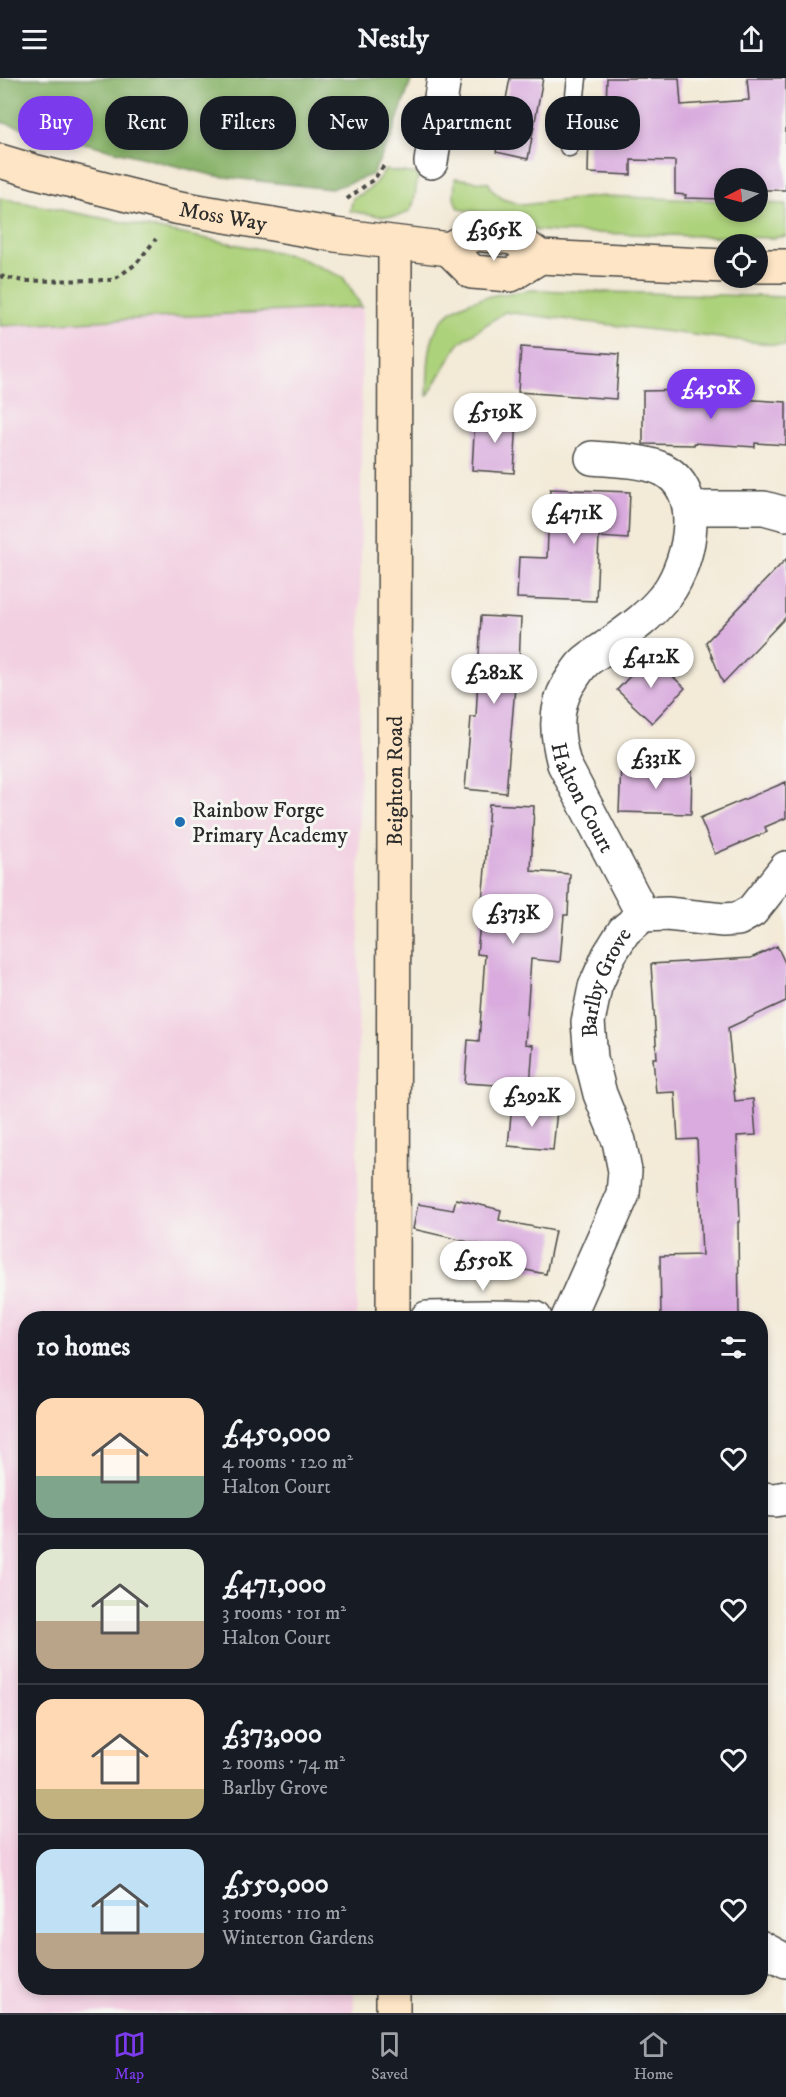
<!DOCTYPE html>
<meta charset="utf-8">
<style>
:root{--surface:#171b24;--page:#20242c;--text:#f1f3f6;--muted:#9ea1a6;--line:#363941;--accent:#7c3aed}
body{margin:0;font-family:"IM FELL DW Pica",serif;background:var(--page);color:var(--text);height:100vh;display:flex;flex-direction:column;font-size:22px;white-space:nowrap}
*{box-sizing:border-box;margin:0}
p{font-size:20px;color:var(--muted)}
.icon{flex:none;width:33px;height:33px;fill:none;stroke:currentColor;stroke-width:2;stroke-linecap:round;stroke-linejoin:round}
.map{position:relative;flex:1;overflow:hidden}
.side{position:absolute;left:18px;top:1233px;width:750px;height:684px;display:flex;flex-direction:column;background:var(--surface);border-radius:24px;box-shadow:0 3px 9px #0003}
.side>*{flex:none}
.top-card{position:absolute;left:18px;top:18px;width:750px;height:54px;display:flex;gap:12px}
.needle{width:39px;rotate:264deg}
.fabs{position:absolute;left:714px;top:90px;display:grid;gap:12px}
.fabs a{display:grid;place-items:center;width:54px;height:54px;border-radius:50%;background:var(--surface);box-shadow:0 3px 9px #0003;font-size:30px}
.price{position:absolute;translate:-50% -51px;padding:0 14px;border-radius:21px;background:#fff;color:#222;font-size:20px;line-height:39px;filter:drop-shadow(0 2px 3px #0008)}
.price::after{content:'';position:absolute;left:50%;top:36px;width:18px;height:14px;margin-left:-9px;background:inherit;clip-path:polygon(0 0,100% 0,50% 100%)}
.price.on{background:var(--accent);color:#fff}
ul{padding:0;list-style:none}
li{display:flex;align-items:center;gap:18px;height:150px;padding:0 18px}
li+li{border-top:2px solid var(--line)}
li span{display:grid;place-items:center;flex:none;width:168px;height:120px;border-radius:18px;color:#555}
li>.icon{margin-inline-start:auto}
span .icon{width:72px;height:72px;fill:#fffc;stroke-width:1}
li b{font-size:26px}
h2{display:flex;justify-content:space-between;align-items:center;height:72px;padding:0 18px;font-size:26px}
.pill{padding:0 21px;border-radius:24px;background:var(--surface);box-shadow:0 3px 9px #0003;font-size:21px;line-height:54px}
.pill.on{background:var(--accent);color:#fff}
header{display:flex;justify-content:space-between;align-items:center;height:78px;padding:0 18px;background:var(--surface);font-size:27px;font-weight:700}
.dock{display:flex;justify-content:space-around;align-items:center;height:84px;border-top:2px solid var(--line);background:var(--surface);font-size:16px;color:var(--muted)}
.dock a{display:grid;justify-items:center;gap:3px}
.dock .on{color:var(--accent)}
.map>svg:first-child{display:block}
.built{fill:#f2cfe1}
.green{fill:#add27c;stroke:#6c7e54;stroke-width:1.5}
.forest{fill:#8ab46c;stroke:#5a704c;stroke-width:1.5}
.building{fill:#d9abde}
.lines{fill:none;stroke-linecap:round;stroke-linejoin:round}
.lane-casing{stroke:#494845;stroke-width:21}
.street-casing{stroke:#494845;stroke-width:36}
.secondary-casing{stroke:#494845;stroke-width:36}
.path{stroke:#494845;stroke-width:4;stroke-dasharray:4.5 4.5;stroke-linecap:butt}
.lane{stroke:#fff;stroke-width:18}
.street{stroke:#fff;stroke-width:33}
.secondary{stroke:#fde5c5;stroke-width:33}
.poi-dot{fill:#1f6fb2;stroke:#f6f6f2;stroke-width:2}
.labels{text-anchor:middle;stroke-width:6;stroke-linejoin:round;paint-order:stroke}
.street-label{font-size:22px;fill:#2b2b2b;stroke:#f6f6f2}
.poi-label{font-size:22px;fill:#2b2b2b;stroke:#f6f6f2;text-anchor:start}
</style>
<header><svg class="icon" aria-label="menu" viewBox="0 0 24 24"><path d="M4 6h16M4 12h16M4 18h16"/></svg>Nestly<svg class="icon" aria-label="share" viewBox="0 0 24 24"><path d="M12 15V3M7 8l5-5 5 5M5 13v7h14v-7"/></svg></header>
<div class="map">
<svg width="786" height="1935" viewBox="0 0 786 1935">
<rect width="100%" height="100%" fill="#f6f6f2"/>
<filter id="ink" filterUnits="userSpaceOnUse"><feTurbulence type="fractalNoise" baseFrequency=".0167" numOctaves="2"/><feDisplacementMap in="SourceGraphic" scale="12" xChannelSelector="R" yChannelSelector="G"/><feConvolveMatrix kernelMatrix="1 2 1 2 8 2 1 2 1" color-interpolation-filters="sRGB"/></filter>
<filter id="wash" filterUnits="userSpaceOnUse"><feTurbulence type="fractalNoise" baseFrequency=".008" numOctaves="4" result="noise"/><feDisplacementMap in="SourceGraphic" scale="24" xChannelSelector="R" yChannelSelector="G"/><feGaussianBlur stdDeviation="1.35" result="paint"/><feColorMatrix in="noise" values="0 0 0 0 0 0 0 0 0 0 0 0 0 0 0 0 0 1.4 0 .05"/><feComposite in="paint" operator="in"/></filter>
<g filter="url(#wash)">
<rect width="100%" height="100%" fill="#f3ead7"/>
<!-- built -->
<path class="built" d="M 362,229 L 357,1240 L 26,1240 L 26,1910 L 354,1910 L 354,1935 L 0,1935 L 0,248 Z"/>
<!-- green -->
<path class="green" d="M 385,92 L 418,96 C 416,106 416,120 412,129 C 403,146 366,135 350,133 L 353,120 C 369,114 376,105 385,92 Z
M 455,100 L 489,105 L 491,111 L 503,121 L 522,127 L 603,118 L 724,123 L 724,134 L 758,134 L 758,125 L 786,126 L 786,158 L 772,160 L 557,154 L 510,150 L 510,139 L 464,132 L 457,129 L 454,120 Z
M 0,120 L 295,178 L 343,199 L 362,229 L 0,248 Z
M 532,212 L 786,219 L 786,268 L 505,234 L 459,265 L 427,319 C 428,300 427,281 432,263 C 442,219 496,217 532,212 Z"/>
<!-- forest -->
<path class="forest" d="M 0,0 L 412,0 L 391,60 L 372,97 L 331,111 L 216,98 L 0,44 Z"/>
<g id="blocks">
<!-- building -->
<path class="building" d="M 510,0 L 543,0 L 528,81 L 496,74 Z
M 607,0 L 679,0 L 681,27 L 749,22 L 747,0 L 786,0 L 786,112 L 758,112 L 758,100 L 724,100 L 724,121 L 685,120 L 686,117 L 675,116 L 675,83 L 631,82 L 631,97 L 588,95 L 589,55 L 602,55 L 602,31 L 606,31 Z
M 521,269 L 619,276 L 616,321 L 518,314 Z
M 693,312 L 693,318 L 786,324 L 786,367 L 755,365 L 755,369 L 694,365 L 694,367 L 643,366 L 643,313 Z
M 475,338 L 517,340 L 514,395 L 472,392 Z
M 550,411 L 630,414 L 628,461 L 599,459 L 596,523 L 517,520 L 519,479 L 547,480 Z
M 786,481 L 786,539 L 723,605 L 706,564 Z
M 481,538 L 521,540 L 518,609 L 515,609 L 506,715 L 465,711 L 471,639 L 476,639 Z
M 650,577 L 685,610 L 652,645 L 617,612 Z
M 621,688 L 692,690 L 691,736 L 619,734 Z
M 786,704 L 786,740 L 765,749 L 767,754 L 715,776 L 700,740 Z
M 489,726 L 534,728 L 531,793 L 570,796 L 568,837 L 564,837 L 560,884 L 531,881 L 525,966 L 533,967 L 530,1009 L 465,1005 L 468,962 L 479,963 L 485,877 L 477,876 L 485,791 Z
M 777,868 L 786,887 L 786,923 L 728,950 L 735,1023 L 753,1021 L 756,1057 L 737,1058 L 740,1144 L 738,1144 L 739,1240 L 661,1240 L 660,1178 L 702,1177 L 697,1061 L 678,1062 L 675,1014 L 656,1015 L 653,980 L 657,980 L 651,886 L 751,880 Z
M 512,1027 L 557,1032 L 553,1072 L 508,1068 Z
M 456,1121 L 501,1132 L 499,1142 L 555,1153 L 546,1196 L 500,1187 L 503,1172 L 413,1151 L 418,1126 L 453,1132 Z"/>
</g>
</g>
<g filter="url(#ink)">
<use href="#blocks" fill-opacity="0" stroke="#494845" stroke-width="1.5"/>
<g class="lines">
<!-- lane casing -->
<g class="lane-casing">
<path id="lane" d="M 569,69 L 577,0"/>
</g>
<!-- street casing -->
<g class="street-casing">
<g id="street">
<path d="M 431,84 L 444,0"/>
<path id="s1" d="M 592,380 C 614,382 645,382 664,392 C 708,416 688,493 662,522 C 646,541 626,554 606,569 C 598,575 587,580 581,588 C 576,594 572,601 568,607 C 553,633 557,659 564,686 L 643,837"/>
<path d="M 690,430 L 764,430 L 786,436"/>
<path d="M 427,1240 L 487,1239 L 535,1240"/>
<path id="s2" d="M 568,1240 L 623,1116 L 625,1093 L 619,1063 L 600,1016 L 591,980 L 588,944 L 595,909 L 609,877 L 624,853 L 643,837 L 667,836 L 723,842 L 738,841 L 752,833 L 786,790"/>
<path d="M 760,1421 L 775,1422 L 786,1420"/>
<path d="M 760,1869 L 786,1883"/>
</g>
</g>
<!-- secondary casing -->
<g class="secondary-casing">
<g id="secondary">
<path id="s3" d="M 0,83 L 37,94 L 175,129 L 335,157 L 449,171 L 475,156 L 514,160 L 540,179 L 724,188"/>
<path d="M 449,171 L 472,194 L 511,197 L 540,179"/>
<path d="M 758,188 L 786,188"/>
<path id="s4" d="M 393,1240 L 395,165"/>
<path d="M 393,1910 L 393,1935"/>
</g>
</g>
<!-- path -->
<path class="path" d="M 347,121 L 374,101 L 386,85
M 0,198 L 23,203 L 113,202 L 136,186 L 156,161"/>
<!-- lane -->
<use href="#lane" class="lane"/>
<!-- street -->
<use href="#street" class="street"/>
<!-- secondary -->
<use href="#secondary" class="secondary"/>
</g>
</g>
<!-- markers -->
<circle class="poi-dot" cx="180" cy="744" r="6"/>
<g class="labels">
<!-- street labels -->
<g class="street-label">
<text dy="8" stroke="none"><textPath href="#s3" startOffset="230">Moss Way</textPath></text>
<text dy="8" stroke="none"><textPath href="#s4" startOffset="537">Beighton Road</textPath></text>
<text dy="8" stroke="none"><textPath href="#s1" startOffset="466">Halton Court</textPath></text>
<text dy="8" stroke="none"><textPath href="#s2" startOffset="356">Barlby Grove</textPath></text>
</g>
<!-- poi labels -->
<g class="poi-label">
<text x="192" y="739">Rainbow Forge<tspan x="192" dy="25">Primary Academy</tspan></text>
</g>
</g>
</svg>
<div class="fabs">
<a><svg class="needle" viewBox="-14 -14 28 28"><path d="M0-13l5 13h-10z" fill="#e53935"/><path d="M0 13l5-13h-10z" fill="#9ea1a6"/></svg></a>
<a><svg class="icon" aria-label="locate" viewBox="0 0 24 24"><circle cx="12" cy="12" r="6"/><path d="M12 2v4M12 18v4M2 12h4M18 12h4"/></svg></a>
</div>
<b class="price" style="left:494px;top:184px">£365K</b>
<b class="price on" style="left:711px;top:342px">£450K</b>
<b class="price" style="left:495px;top:366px">£519K</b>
<b class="price" style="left:574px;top:467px">£471K</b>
<b class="price" style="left:651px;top:611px">£412K</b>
<b class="price" style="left:494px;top:627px">£282K</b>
<b class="price" style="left:656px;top:712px">£331K</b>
<b class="price" style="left:513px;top:867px">£373K</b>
<b class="price" style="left:532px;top:1050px">£292K</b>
<b class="price" style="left:483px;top:1214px">£550K</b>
<div class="top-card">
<a class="pill on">Buy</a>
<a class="pill">Rent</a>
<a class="pill">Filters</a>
<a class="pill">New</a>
<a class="pill">Apartment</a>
<a class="pill">House</a>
</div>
<section class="side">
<h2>10 homes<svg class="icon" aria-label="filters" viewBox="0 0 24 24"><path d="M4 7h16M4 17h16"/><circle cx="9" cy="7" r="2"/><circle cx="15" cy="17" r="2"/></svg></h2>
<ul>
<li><span style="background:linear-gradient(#ffd9b3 65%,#7fa58c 0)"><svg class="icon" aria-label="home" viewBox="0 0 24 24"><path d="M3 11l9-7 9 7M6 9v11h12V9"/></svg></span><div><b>£450,000</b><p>4 rooms · 120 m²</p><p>Halton Court</p></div><svg class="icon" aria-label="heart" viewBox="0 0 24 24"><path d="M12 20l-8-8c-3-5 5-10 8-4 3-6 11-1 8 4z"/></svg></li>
<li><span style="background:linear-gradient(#dfe7d0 60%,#b9a48a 0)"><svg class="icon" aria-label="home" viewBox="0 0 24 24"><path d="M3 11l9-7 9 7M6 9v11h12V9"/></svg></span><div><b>£471,000</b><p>3 rooms · 101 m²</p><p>Halton Court</p></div><svg class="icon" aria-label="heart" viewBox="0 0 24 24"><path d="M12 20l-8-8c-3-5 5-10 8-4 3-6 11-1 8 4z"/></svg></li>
<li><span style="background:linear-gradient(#ffd9b3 75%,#c2b280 0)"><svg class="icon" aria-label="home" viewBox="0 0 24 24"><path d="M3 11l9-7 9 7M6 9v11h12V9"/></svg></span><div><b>£373,000</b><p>2 rooms · 74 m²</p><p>Barlby Grove</p></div><svg class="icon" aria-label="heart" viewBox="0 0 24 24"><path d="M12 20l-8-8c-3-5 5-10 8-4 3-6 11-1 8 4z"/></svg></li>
<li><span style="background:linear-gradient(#bfe0f5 70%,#b9a48a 0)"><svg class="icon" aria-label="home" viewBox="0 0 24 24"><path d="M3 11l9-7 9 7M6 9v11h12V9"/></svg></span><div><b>£550,000</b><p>3 rooms · 110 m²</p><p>Winterton Gardens</p></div><svg class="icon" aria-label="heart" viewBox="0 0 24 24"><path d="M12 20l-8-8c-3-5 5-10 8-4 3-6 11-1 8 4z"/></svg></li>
</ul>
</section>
</div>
<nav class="dock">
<a class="on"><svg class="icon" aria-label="map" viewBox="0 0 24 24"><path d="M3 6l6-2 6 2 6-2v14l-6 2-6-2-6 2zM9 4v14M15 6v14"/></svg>Map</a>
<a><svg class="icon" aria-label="saved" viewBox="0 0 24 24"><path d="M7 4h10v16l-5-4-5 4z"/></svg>Saved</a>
<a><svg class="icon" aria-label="home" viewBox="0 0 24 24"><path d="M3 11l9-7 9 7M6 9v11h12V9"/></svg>Home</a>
</nav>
